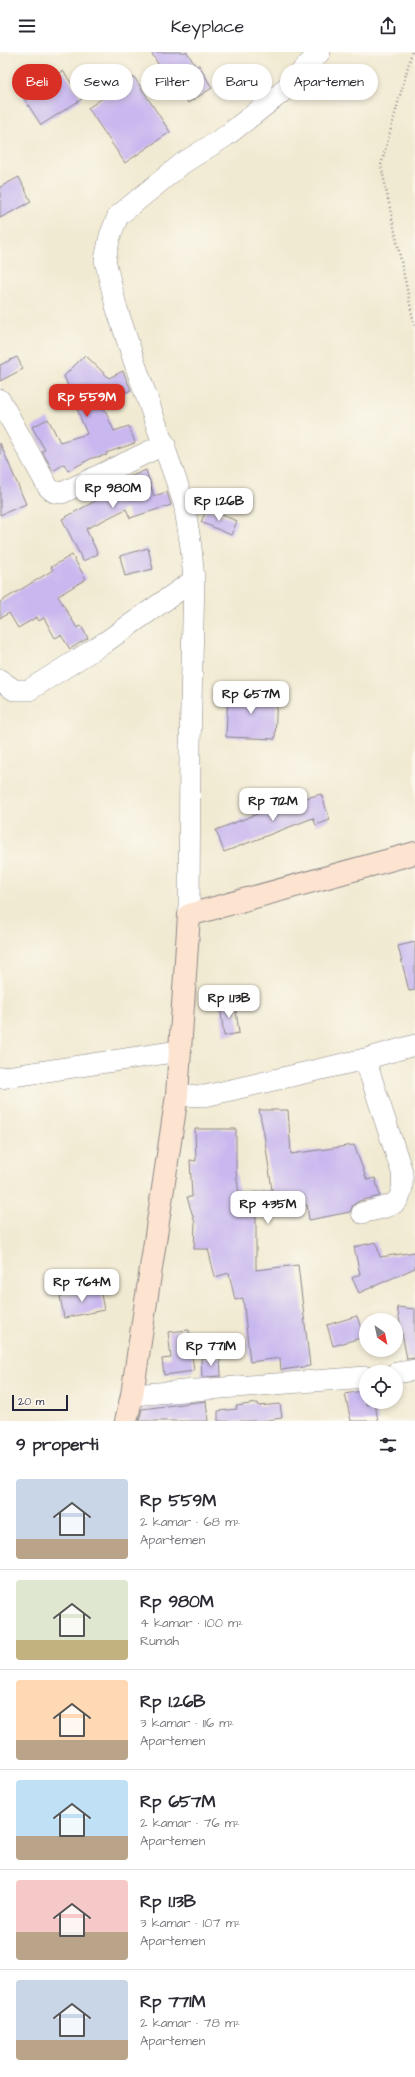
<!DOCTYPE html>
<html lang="id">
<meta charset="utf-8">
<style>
:root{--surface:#fff;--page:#f7f7f7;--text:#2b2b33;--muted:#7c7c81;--line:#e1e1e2;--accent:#d93025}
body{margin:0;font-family:"Architects Daughter",sans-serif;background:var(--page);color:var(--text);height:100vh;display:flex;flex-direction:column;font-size:15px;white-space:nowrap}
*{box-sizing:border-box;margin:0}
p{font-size:13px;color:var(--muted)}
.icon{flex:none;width:22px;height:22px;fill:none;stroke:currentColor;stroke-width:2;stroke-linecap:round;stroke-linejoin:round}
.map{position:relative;height:1369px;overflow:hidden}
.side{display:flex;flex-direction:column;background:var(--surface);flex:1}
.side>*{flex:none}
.hud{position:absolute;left:12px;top:12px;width:391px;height:36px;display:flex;gap:8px}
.needle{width:26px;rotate:147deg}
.buttons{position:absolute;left:359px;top:1261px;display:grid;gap:8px}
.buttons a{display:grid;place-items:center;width:44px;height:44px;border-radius:50%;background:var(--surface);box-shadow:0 2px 6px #0003;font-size:20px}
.scale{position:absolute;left:12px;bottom:10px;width:56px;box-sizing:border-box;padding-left:4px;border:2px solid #22223b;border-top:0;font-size:11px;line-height:14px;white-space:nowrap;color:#22223b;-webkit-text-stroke:3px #fbf7ec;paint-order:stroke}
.price{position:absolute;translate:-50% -34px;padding:0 9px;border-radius:8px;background:#fff;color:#222;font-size:13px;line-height:26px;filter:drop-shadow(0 1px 2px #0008)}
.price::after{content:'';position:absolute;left:50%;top:24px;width:12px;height:9px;margin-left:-6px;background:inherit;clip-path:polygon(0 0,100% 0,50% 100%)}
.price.selected{background:var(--accent);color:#fff}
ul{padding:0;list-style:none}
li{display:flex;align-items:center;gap:12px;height:100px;padding:0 16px}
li+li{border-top:1px solid var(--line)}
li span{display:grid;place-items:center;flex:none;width:112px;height:80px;border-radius:4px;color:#555}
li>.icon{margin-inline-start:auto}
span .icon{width:48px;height:48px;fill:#fffc;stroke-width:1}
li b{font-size:17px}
h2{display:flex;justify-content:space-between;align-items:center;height:48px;padding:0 16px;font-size:17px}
.tag{padding:0 14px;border-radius:18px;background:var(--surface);box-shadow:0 2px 6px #0003;font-size:14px;line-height:36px}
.tag.selected{background:var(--accent);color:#fff}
header{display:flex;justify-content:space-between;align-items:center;height:52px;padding:0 16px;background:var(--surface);font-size:18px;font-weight:600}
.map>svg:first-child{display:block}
.building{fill:#c9b8ef}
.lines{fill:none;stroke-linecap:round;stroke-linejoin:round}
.street-casing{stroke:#8a8686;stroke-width:22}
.secondary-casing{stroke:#8a8686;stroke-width:24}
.path{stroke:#8a8686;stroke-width:2.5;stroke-dasharray:1 3;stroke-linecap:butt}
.street{stroke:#fff;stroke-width:21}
.secondary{stroke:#fde4d1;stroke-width:22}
</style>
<header><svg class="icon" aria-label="menu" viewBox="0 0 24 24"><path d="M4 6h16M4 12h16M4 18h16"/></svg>Keyplace<svg class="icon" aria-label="share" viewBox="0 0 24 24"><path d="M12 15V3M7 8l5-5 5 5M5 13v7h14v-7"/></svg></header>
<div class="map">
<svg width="415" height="1369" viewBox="0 0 415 1369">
<rect width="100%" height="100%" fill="#fbf7ec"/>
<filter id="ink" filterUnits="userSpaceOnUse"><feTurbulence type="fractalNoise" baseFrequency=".025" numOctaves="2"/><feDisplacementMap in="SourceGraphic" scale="8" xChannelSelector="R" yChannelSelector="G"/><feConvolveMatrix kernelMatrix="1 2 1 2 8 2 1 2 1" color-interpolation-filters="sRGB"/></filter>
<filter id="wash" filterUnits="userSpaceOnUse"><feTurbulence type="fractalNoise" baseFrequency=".012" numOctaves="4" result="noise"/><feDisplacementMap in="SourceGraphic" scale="16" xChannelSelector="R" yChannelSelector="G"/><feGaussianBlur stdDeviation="0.9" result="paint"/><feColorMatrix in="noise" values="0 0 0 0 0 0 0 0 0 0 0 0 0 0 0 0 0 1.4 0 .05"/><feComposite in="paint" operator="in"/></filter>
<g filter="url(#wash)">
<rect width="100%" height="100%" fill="#f1ead2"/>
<g id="blocks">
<!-- building -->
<path class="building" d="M 151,0 L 187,0 L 196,15 L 199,13 L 212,36 L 188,51 L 174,26 L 168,29 Z
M 63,19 L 82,47 L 41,73 L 23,45 Z
M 134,25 L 170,80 L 125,111 L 88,56 Z
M 19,125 L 31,150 L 0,166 L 0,135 Z
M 85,303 L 109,326 L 123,319 L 131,338 L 102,351 L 114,379 L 129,374 L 135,391 L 106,401 L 107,403 L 92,406 L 68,419 L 64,412 L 53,419 L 42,399 L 45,398 L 32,375 L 48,367 L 60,390 L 87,382 L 64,324 Z
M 17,305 L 23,317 L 0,329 L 0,313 Z
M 0,391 L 26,452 L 0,463 Z
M 146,418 L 154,444 L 167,440 L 171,453 L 130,466 L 126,457 L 86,477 L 98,502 L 83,509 L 62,467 L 99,447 L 96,439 Z
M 207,457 L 237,469 L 231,483 L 201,470 Z
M 148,496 L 153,517 L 125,524 L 120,504 Z
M 72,503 L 86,527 L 58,544 L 77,576 L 81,574 L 88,586 L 70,597 L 61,583 L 55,586 L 44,566 L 39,569 L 37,565 L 18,576 L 9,561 L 0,566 L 0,550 L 53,518 L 51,515 Z
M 228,638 L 277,641 L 275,687 L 226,685 Z
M 321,742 L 330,768 L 316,773 L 313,766 L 224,800 L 216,778 L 298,746 L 299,748 Z
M 415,890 L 415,938 L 409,939 L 398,894 Z
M 235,951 L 239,981 L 224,984 L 220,953 Z
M 259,1058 L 288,1058 L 291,1102 L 354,1093 L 367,1128 L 375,1126 L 380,1144 L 359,1149 L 353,1153 L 350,1160 L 309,1168 L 307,1153 L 256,1160 L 256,1218 L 298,1213 L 310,1314 L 281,1318 L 280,1306 L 250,1310 L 243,1246 L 235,1248 L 229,1221 L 215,1225 L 208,1197 L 194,1197 L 195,1171 L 187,1145 L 192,1145 L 190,1108 L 196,1109 L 195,1077 L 236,1077 L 236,1120 L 239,1143 L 272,1138 L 264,1082 Z
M 376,1190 L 380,1205 L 415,1200 L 415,1216 L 359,1241 L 352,1226 L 360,1222 L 354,1195 Z
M 100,1237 L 104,1258 L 64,1266 L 60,1244 Z
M 397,1255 L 415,1257 L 415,1306 L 407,1307 Z
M 357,1264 L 364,1285 L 333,1294 L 327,1273 Z
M 189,1278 L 194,1319 L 164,1323 L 162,1307 L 171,1306 L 168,1280 Z
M 220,1305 L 221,1324 L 202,1325 L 201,1306 Z
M 366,1338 L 366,1353 L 375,1351 L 378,1369 L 351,1369 L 345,1342 Z
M 206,1349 L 208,1369 L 139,1369 L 142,1357 Z
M 258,1351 L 259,1354 L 280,1352 L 282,1366 L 260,1369 L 218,1369 L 218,1359 L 237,1357 L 236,1354 Z"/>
</g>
</g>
<g filter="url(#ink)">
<use href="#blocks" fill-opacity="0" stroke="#8a8686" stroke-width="1"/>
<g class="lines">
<!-- street casing -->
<g class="street-casing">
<path id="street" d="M 0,348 L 48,435 L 54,440 L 62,441 L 165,392
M 0,628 L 14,638 L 29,638 L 104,591 L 194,528
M 189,863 L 190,694 L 194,528 L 191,495 L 184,451 L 135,312 L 116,254 L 105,208 L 110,184 L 118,164 L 183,111 L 226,84 L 281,41 L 320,0
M 0,1026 L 179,999
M 177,1043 L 205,1044 L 365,1007 L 415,993
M 362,1161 C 392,1153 405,1156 402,1120 L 365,1007
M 396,1321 L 415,1318
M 132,1343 L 366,1325"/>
</g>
<!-- secondary casing -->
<g class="secondary-casing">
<path id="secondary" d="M 126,1369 L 132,1343 L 177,1043 L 189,863 L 415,801"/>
</g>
<!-- path -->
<path class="path" d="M 412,0 L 381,113 L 415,276"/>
<!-- street -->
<use href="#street" class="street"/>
<!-- secondary -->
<use href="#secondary" class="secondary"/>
</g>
</g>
</svg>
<div class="buttons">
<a><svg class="needle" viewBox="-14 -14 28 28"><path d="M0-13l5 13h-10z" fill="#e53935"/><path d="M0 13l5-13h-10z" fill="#7c7c81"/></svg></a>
<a><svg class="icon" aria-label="locate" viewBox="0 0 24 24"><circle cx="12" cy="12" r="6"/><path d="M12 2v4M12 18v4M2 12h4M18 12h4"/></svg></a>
</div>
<div class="scale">20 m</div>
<b class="price selected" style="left:87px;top:366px">Rp 559M</b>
<b class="price" style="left:113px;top:457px">Rp 980M</b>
<b class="price" style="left:219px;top:470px">Rp 1.26B</b>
<b class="price" style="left:251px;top:663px">Rp 657M</b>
<b class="price" style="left:273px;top:770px">Rp 712M</b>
<b class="price" style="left:229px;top:967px">Rp 1.13B</b>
<b class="price" style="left:268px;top:1173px">Rp 435M</b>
<b class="price" style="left:82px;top:1251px">Rp 764M</b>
<b class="price" style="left:211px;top:1315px">Rp 771M</b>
<div class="hud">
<a class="tag selected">Beli</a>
<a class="tag">Sewa</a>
<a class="tag">Filter</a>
<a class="tag">Baru</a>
<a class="tag">Apartemen</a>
</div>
</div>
<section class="side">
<h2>9 properti<svg class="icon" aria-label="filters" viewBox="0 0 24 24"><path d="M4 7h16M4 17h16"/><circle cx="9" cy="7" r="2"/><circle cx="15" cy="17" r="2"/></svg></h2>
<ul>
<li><span style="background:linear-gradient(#c9d6e8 75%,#b9a48a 0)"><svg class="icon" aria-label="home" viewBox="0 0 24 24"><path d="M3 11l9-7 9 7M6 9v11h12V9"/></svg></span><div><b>Rp 559M</b><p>2 kamar · 68 m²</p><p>Apartemen</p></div></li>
<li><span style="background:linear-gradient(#dfe7d0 75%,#c2b280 0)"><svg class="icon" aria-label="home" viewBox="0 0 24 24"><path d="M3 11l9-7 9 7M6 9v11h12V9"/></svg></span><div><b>Rp 980M</b><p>4 kamar · 100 m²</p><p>Rumah</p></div></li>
<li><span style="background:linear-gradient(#ffd9b3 75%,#b9a48a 0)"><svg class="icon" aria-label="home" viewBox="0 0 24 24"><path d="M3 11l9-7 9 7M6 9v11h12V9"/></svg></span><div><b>Rp 1.26B</b><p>3 kamar · 116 m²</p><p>Apartemen</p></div></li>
<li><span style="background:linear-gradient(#bfe0f5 70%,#b9a48a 0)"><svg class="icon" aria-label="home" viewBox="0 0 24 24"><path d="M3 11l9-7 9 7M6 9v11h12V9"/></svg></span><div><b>Rp 657M</b><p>2 kamar · 76 m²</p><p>Apartemen</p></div></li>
<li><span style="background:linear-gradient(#f6c9c9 65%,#b9a48a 0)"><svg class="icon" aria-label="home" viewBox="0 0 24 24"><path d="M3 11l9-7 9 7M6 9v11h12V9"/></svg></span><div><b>Rp 1.13B</b><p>3 kamar · 107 m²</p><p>Apartemen</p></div></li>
<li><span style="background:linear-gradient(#c9d6e8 75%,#b9a48a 0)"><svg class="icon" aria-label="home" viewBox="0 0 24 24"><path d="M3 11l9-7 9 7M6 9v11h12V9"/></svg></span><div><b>Rp 771M</b><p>2 kamar · 78 m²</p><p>Apartemen</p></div></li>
</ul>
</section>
